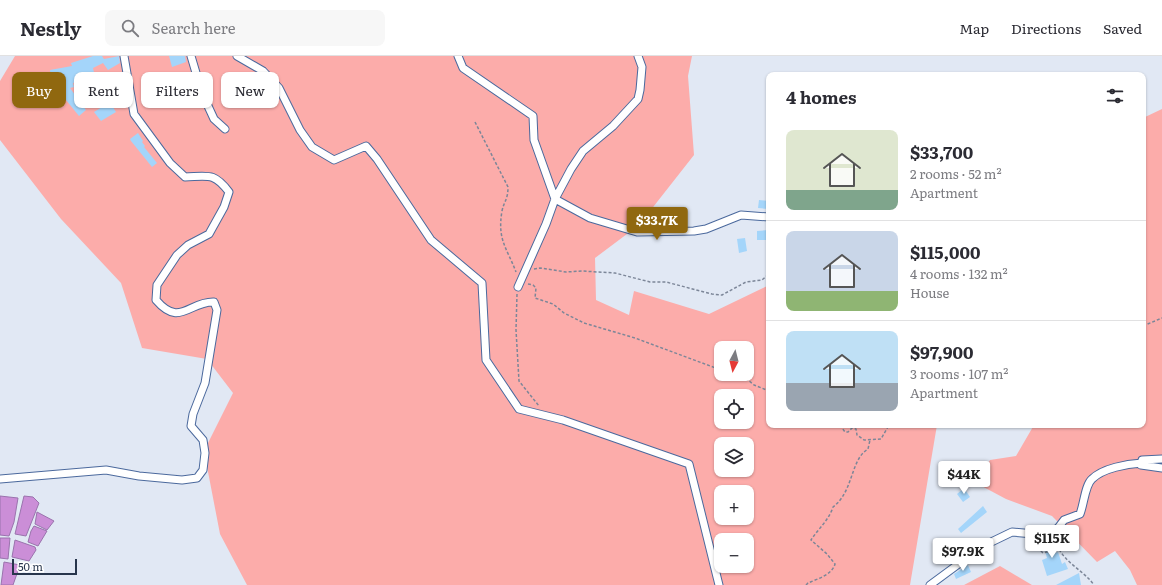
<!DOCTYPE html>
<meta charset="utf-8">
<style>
:root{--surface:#fff;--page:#f7f7f7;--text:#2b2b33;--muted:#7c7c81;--line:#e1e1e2;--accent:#90680f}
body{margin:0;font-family:Literata,serif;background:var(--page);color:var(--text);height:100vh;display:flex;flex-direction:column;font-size:15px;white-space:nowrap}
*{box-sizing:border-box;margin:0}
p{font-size:13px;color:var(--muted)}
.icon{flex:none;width:22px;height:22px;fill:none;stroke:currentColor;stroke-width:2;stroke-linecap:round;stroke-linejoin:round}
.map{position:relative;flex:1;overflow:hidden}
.details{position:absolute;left:766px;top:16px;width:380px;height:356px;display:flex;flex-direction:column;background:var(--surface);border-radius:8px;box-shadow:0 1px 3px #0004}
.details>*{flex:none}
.top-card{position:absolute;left:12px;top:16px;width:380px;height:36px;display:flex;gap:8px}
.needle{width:26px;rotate:187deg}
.controls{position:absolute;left:714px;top:285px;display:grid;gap:8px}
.controls a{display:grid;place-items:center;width:40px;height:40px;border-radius:8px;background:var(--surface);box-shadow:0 1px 3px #0004;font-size:20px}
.scale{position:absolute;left:12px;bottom:10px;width:65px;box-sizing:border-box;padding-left:4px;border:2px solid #27354c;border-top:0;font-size:11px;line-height:14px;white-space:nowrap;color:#27354c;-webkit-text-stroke:3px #fff;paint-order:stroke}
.price{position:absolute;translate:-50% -34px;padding:0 9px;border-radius:4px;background:#fff;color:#222;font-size:13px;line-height:26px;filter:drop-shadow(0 1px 2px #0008)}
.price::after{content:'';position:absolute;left:50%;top:24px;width:12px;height:9px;margin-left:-6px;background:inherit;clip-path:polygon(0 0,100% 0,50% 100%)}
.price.on{background:var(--accent);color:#fff}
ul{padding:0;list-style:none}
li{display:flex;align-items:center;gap:12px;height:100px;padding:0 20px}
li+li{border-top:1px solid var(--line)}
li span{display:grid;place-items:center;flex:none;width:112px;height:80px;border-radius:8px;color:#555}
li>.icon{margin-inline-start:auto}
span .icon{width:48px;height:48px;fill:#fffc;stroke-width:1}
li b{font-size:17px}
h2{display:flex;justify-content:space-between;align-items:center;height:48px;padding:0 20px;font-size:17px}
.tag{padding:0 14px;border-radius:8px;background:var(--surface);box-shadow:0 1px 3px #0004;font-size:14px;line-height:36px}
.tag.on{background:var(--accent);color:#fff}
header{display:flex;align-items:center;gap:24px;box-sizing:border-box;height:56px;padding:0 20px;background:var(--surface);border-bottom:1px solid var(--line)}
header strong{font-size:19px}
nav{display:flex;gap:22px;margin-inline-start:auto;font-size:14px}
.search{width:280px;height:36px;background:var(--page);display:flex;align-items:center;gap:10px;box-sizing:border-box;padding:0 14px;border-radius:8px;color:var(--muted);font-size:15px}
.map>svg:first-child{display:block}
.green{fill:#fcacaa;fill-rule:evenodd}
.water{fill:#cb8ed7;stroke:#9a73ad}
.building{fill:#a4d5fa}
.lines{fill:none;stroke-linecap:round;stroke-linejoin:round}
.minor-casing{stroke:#4b699d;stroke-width:9}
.path{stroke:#7c8698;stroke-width:1.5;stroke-dasharray:3 2;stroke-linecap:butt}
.minor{stroke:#fff;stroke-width:7}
</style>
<header>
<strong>Nestly</strong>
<div class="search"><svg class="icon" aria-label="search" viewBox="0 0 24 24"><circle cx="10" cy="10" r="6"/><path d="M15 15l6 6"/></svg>Search here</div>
<nav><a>Map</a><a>Directions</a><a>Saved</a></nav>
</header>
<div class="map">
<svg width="1162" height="529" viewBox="0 0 1162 529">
<rect width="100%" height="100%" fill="#e1e8f4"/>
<!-- green -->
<path class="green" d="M 15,0 L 692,0 L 688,20 L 694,99 L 639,169 L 595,202 L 596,244 L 629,259 L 634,235 L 709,258 L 769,229 L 769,369 L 937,369 L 910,529 L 247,529 L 220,478 L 204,395 L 233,337 L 207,303 L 142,292 L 121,227 L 61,163 L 0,84 L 0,25 ZM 721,292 L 747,292 L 747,318 L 721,318 ZM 721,340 L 747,340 L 747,366 L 721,366 ZM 721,388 L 747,388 L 747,414 L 721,414 ZM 721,436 L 747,436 L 747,462 L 721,462 ZM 721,484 L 747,484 L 747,510 L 721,510 Z
M 1162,53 L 1162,529 L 1137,529 L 1130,514 L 1115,495 L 1097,506 L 1052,460 L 1006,443 L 976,427 L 990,404 L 1016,400 L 1034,369 L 1143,369 L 1143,62 Z
M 1000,510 L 1032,529 L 964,529 Z"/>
<!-- water -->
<path class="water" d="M 0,440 L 18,442 L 14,466 L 9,480 L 0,479 Z
M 24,440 L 33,441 L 39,447 L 26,480 L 15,478 Z
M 37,456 L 54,465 L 47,474 L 35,468 Z
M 34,470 L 47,475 L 38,490 L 28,486 L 31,475 Z
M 0,482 L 10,482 L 8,503 L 0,502 Z
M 15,484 L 35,491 L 36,494 L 29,505 L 12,501 Z
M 4,506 L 20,509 L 13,529 L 1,529 Z"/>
<!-- building -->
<path class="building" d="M 93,0 L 102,0 L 104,3 L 119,0 L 120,7 L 108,14 L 103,7 L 93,12 L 99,39 L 119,29 L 124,29 L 125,38 L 126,42 L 111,48 L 116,56 L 101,65 L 94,56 L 102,51 L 86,24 L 73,27 L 74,31 L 70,32 L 86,54 L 79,60 L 66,44 L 64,34 L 53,36 L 50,14 L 72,10 L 71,7 Z
M 169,0 L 185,0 L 186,6 L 172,11 Z
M 138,77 L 143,85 L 142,86 L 145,90 L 144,91 L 157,107 L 152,111 L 131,85 L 130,83 Z
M 759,144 L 769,145 L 768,153 L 758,152 Z
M 769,174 L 769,184 L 757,184 L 757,175 Z
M 745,182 L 747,195 L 739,197 L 737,183 Z
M 964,432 L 970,441 L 963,446 L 957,438 Z
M 983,450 L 987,456 L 961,477 L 958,473 Z
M 1051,482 L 1055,497 L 1058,496 L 1062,508 L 1065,506 L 1068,513 L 1047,520 L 1042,504 L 1047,502 L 1042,484 Z
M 968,509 L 971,516 L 956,523 L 954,518 Z
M 1079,517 L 1081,529 L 1056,529 Z"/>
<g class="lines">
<!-- minor casing -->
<g class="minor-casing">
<path id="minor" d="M 191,0 L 202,37 L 214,63 L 225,73
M 237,0 L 263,15 L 279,32 L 300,74 L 312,91 L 334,104 L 366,90 L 377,103 L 431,184 L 482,227 L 486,304 L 519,353 L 563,364 L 689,408 L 719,529
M 458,0 L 463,12 L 533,60 L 534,84 L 555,143 L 590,162 L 637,176 L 694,175 L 706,173 L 741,159 L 769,161
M 518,231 L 546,168 L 555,143 L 571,113 L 583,95 L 613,70 L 638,43 L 640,34 L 642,11 L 638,0
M 1162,403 L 1142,404 L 1141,409 L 1162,412
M 0,423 L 106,414 L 139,420 L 182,424 L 197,422 L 203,414 L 205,397 L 203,384 L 191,370 L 193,358 L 205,327 L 217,254 L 214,246 C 189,245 180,272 156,244 L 157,229 L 177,199 L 188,189 L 209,178 L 224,151 L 229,136 C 214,116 208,120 185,121 L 170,107 L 134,58 L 124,0
M 930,529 L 983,490 L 1012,476 L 1045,479 L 1058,472 L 1064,464 L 1080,458 C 1084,448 1085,429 1092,423 C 1103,412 1127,408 1142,407"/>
</g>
<!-- path -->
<path class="path" d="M 475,66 L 508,131 C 508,144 504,145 502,155 C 497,184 507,192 516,216
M 534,213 L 540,212 L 566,216 L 582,215 L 615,217 L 650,226 L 666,226 L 712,238 L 722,239 L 746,226 L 762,224 L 769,218
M 528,228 L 533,229 L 536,232 L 535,242 L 553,248 L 564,257 L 584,267 L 635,282 L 721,314
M 517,238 L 516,274 L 519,325 L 539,350
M 1143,270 L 1162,262
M 731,318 L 748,324 L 754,329 L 769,335
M 833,369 L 834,369
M 840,369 L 845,376 L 848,376 L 852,372 L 856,373 L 857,379 L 864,384 L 881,383 L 889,369
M 1038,486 L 1038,492 L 1043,497 L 1059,493 C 1067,508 1084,515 1094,529
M 806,529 L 808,527 C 817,523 832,519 835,508 L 827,498 L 811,484 C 818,473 829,464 833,451 C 854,435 850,404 868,393 L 870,384"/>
<!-- minor -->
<use href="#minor" class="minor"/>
</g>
</svg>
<div class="controls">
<a><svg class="needle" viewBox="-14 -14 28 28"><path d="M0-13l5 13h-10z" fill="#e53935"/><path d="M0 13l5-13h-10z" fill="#7c7c81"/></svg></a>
<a><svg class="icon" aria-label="locate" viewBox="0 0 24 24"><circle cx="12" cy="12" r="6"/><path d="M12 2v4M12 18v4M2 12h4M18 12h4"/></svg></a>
<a><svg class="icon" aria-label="layers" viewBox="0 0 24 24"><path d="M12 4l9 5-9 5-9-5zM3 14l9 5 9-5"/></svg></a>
<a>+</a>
<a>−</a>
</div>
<div class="scale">50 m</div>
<b class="price on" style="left:657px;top:185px">$33.7K</b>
<b class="price" style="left:964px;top:439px">$44K</b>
<b class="price" style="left:1052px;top:503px">$115K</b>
<b class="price" style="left:963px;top:516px">$97.9K</b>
<div class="top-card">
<a class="tag on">Buy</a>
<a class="tag">Rent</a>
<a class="tag">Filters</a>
<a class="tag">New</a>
</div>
<section class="details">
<h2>4 homes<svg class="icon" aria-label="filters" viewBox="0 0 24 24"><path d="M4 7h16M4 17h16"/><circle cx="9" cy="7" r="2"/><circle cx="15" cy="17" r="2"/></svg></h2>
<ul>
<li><span style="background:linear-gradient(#dfe7d0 75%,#7fa58c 0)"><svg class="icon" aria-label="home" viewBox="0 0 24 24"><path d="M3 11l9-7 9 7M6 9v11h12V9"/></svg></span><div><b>$33,700</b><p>2 rooms · 52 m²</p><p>Apartment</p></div></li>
<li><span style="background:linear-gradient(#c9d6e8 75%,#8fb573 0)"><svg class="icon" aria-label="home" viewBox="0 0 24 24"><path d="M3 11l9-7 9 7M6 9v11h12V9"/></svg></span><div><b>$115,000</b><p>4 rooms · 132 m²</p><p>House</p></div></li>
<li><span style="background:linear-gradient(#bfe0f5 65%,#9aa5b1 0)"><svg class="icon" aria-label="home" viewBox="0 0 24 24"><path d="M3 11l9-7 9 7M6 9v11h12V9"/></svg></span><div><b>$97,900</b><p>3 rooms · 107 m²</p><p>Apartment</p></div></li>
</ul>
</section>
</div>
